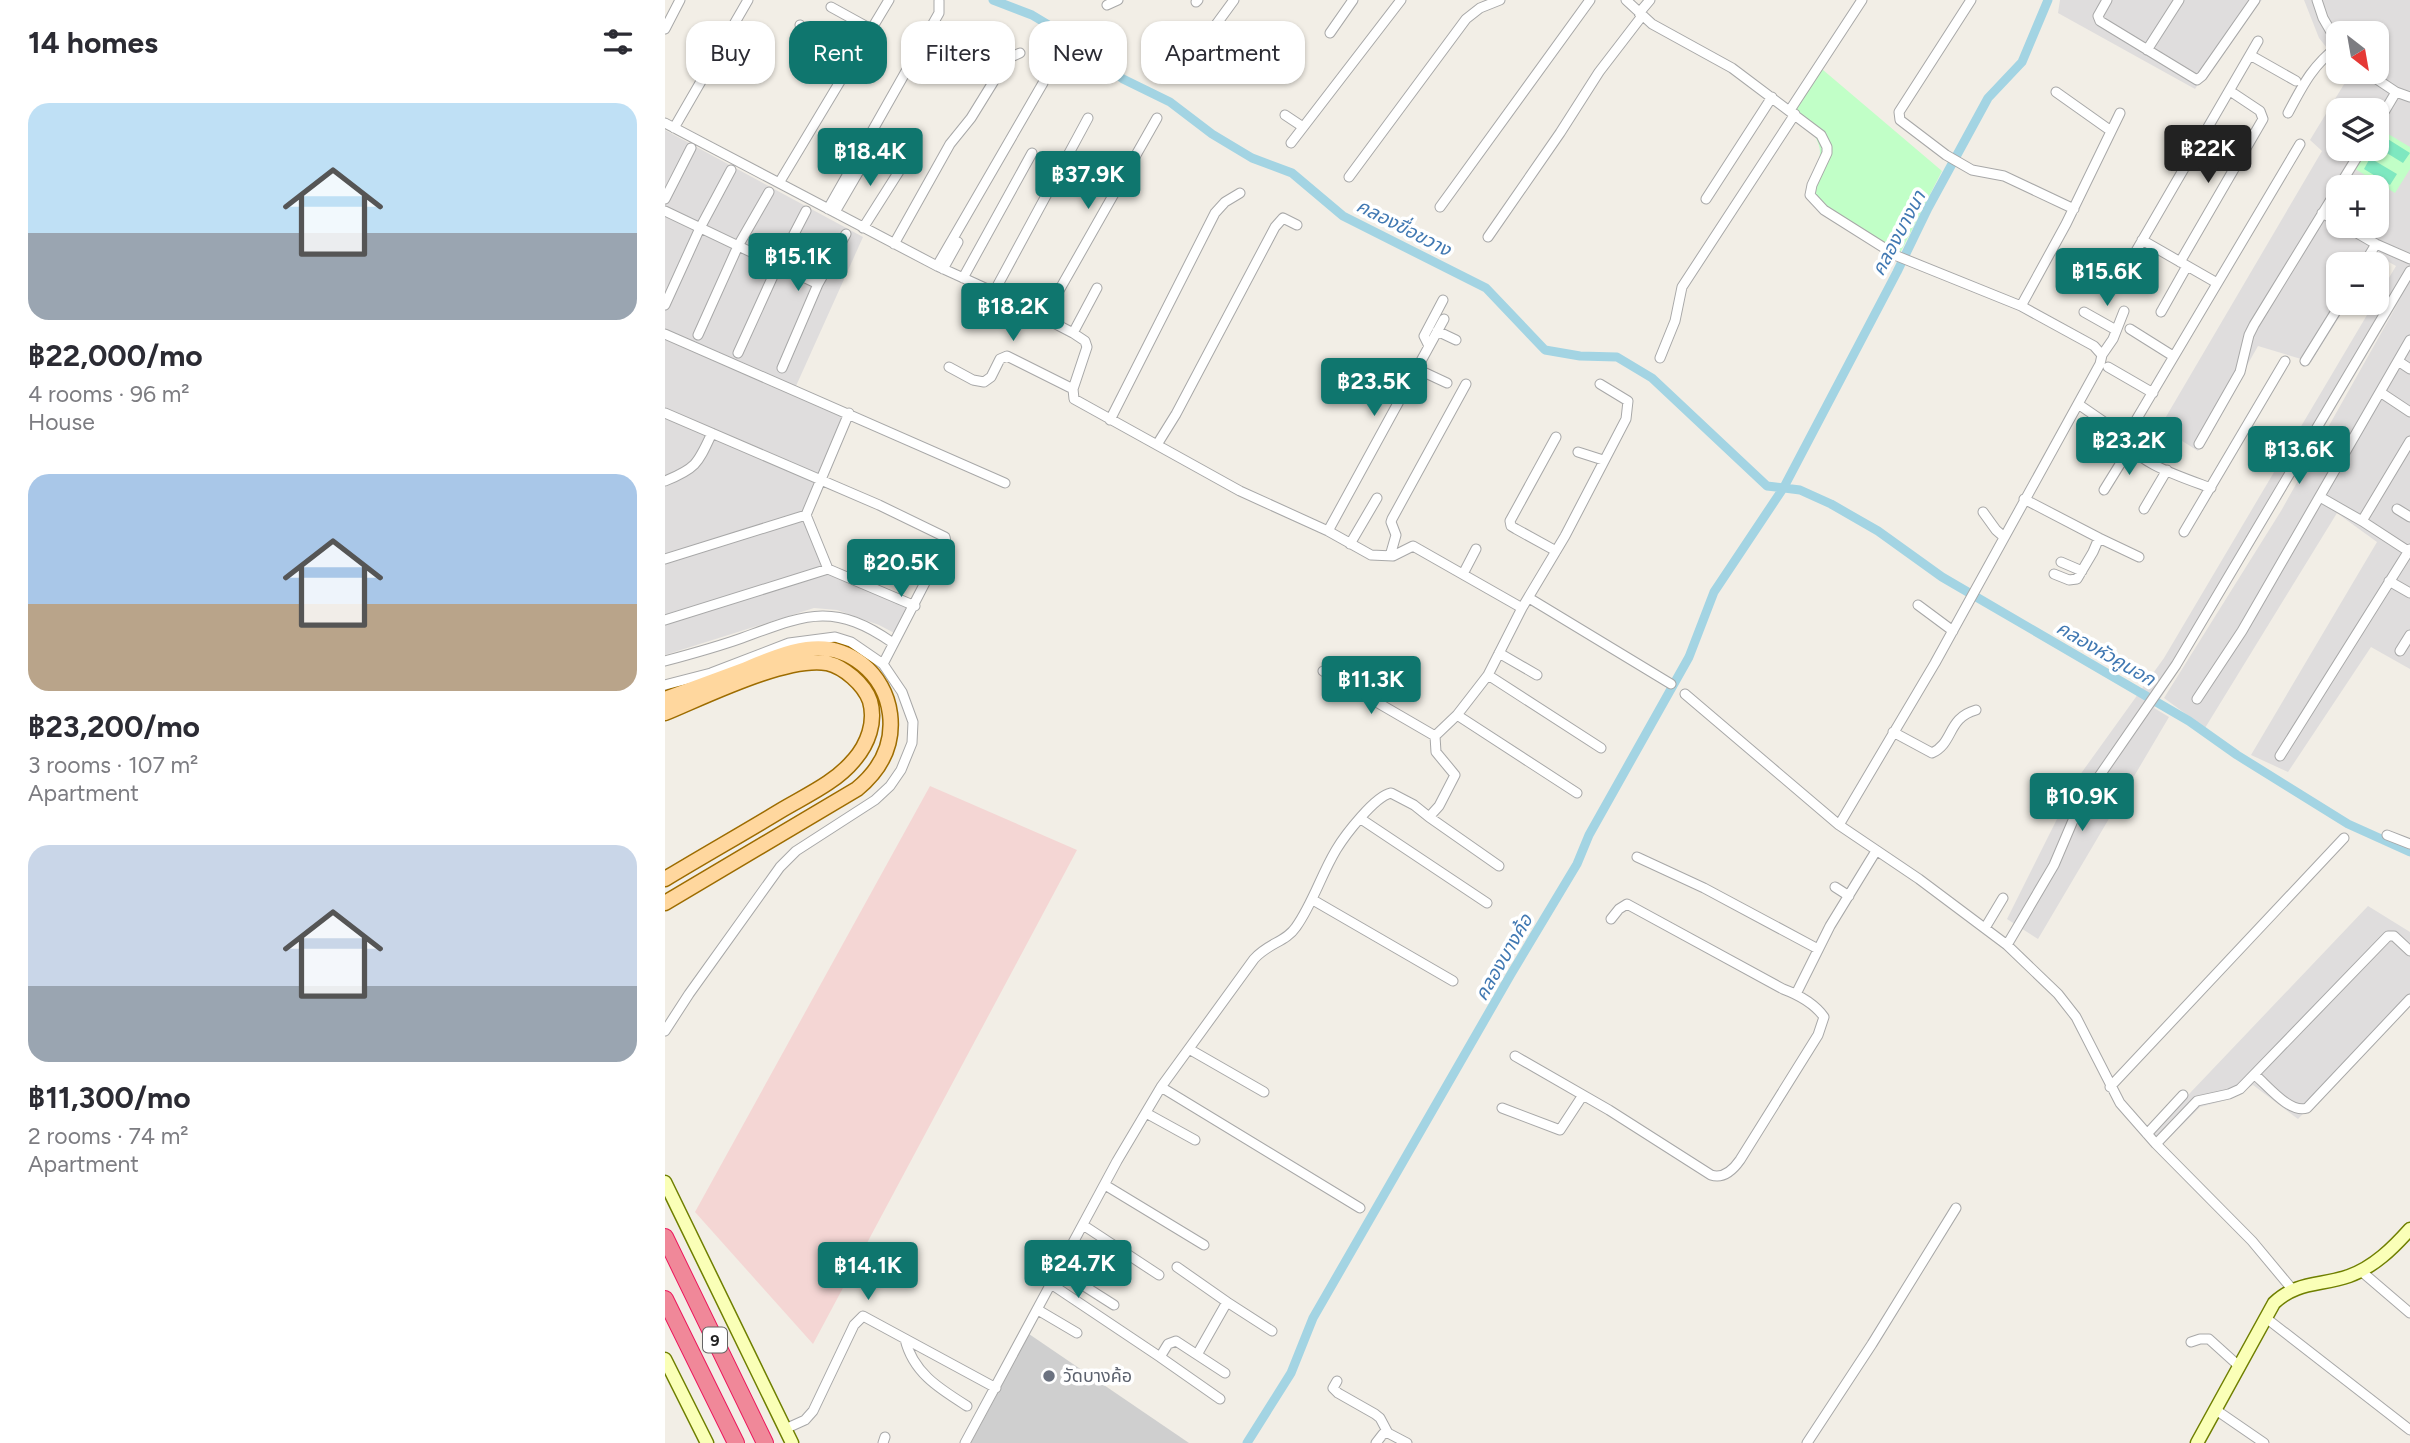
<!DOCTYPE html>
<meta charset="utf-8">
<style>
:root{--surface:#fff;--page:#f2f2f3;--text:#2b2b33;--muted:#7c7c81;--accent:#0f766e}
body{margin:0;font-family:Figtree,"Noto Sans Thai",sans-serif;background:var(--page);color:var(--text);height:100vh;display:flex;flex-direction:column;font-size:26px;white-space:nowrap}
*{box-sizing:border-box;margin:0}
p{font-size:23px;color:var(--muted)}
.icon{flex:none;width:38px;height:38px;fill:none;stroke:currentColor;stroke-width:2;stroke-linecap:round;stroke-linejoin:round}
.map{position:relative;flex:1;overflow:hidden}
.panel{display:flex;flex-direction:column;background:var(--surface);width:665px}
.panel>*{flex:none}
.hud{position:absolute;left:21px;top:21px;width:665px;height:63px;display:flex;gap:14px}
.needle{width:46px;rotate:149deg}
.controls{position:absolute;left:1661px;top:21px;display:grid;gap:14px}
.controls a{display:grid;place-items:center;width:63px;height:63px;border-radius:14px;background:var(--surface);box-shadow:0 2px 5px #0004;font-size:35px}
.price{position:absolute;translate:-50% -60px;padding:0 16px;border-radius:7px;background:var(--accent);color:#fff;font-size:23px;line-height:46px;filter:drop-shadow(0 2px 4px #0008)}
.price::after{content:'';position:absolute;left:50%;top:42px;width:21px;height:16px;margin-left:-10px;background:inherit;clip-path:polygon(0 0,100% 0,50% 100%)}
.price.current{background:#222;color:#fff}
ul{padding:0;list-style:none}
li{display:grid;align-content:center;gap:14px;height:371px;padding:0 28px}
li span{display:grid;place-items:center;height:217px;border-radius:21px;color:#555}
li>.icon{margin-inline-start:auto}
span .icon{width:126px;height:126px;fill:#fffc;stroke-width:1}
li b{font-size:30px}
h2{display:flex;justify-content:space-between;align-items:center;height:84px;padding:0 28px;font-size:30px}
.chip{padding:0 24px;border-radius:21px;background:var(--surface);box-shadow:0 2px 5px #0004;font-size:24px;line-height:63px}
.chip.current{background:var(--accent);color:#fff}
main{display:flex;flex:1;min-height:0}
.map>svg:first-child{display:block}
.residential{fill:#dfdddd;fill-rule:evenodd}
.commercial{fill:#f4d6d4}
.religious{fill:#cfcfcf}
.park{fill:#c1ffc7}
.pitch{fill:#7ee8c0}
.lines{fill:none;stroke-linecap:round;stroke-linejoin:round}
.canal{stroke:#a3d4e3;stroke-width:9}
.street-casing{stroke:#a8a8a8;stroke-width:11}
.secondary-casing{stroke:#6f7f00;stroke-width:15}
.primary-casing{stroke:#9d6c00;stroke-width:17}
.highway-casing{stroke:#ec175c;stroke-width:18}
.street{stroke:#fff;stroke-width:9}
.secondary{stroke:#faffb7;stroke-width:12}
.primary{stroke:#ffd79e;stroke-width:14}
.highway{stroke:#f08899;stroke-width:16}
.worship-dot{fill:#6b7280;stroke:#fff;stroke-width:2.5}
.labels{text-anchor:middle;stroke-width:7;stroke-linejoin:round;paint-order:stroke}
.shield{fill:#fff;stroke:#646464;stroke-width:2}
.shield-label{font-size:16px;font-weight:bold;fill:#212121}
.worship-label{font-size:18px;fill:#5b616d;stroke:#fff;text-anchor:start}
.water-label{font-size:19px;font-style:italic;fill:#4078b2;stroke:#fff}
</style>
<main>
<section class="panel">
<h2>14 homes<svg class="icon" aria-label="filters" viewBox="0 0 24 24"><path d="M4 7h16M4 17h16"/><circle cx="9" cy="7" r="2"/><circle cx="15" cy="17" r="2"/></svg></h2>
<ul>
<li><span style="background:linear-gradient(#bfe0f5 60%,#9aa5b1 0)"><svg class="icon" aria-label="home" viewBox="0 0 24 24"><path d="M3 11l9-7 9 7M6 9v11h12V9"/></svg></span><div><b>฿22,000/mo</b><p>4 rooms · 96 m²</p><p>House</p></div></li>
<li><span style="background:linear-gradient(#a9c7e8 60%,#b9a48a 0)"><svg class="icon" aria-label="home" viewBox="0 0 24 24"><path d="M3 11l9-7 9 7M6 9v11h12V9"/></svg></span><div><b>฿23,200/mo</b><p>3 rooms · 107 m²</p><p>Apartment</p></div></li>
<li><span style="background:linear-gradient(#c9d6e8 65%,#9aa5b1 0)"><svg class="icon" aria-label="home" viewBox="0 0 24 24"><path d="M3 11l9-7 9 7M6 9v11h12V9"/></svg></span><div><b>฿11,300/mo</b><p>2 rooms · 74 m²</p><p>Apartment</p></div></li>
</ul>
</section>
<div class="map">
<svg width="1745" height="1443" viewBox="0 0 1745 1443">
<rect width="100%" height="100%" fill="#f2eee6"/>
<!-- residential -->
<path class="residential" d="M 1395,0 L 1597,0 L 1573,22 L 1530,89 L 1393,13 Z
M 1639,0 L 1745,0 L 1745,669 L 1706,647 L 1623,772 L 1586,755 L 1712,542 L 1672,513 L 1540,728 L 1499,698 L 1616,511 L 1737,296 L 1514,670 L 1489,708 L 1504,717 L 1373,939 L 1342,919 L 1412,779 L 1499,658 L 1731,266 L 1713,256 L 1707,264 L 1673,264 L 1673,303 L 1683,303 L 1646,362 L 1593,346 L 1533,451 L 1495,427 L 1657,151 L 1645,140 L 1684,76 L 1681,72 L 1712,72 L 1712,33 L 1673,33 L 1673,62 L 1654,38 ZM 1673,110 L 1712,110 L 1712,149 L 1673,149 ZM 1673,187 L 1712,187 L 1712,226 L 1673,226 Z
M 0,130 L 198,237 L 131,386 L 187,411 L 167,466 L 144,517 L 164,564 L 254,605 L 235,636 L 214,625 L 172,610 L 149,608 L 0,655 Z
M 1703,906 L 1745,932 L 1745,1004 L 1633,1119 L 1588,1085 L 1565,1099 L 1535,1107 L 1499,1143 L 1486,1134 Z"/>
<!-- commercial -->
<path class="commercial" d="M 265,786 L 412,850 L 148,1344 L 30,1212 Z"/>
<!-- religious -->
<path class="religious" d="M 364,1334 L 524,1443 L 306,1443 Z"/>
<!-- park -->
<path class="park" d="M 1151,64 L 1277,171 L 1233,257 L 1148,205 C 1129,176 1173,165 1146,131 C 1139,123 1128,116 1119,110 Z
M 1715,129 L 1745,147 L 1745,169 L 1730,193 L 1690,169 L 1703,149 L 1712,149 L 1712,134 Z"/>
<!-- pitch -->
<path class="pitch" d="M 1718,136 L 1745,153 L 1738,163 L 1712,147 Z
M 1705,158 L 1732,174 L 1725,185 L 1699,169 Z"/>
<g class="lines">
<!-- canal -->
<path class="canal" d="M 328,0 L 367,15 L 397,33 L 458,79 L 505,102 L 547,134 L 587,158 L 627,173 L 678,216 L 821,288 L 880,350 L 915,356 L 952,357 L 987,378 L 1102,486 L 1135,490 L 1166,504 L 1213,531 L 1277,577 L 1524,721 L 1572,755 L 1683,824 L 1745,852
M 582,1443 L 626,1373 L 648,1318 L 846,974 L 912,864 L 924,835 L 1024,657 L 1049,592 L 1119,487 L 1232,272 L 1263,208 L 1323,98 L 1357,62 L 1383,0"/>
<!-- street casing -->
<g class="street-casing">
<path id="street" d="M 961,0 L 987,24 L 1067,68 L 1156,135 L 1162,147 L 1162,153 L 1147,185 L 1145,195 L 1159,210 L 1232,256 L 1356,306 L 1429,346 L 1437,355
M 1306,0 L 1234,112 L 1235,120 L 1281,155 L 1307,170 L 1339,176 L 1409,209
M 1442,0 L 1433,16 L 1435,21 L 1532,80 L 1537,76 L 1590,0
M 1652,0 L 1658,18 L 1673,44
M 531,2 L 533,0
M 442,5 L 453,0
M 166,7 L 206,29
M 974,13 L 985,0
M 135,25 L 140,32 L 188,60
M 0,29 L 15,0
M 665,33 L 688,0
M 1482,50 L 1514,0
M 1585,55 L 1631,81
M 1701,72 L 1731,92 L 1745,97
M 524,74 L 550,26 L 569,0
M 1391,92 L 1446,131
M 1125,110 L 1197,0
M 1623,113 C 1638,85 1647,66 1673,46
M 620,115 L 638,127
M 0,123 L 272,266 L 329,292 L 408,333 L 420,341 L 422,347 L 408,389 L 409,399 L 575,491 L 663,531 L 706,555 L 728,556 L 748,546 L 857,608
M 1712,124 L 1731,92
M 9,128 L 83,0
M 626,143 L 736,0
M 684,177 L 801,19 L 815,8 L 835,0
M 114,183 L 224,0
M 0,199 L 26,148
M 1041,199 L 1107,97
M 775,207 L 925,0
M 163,209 L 274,13 L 274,1
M 0,211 L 153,284
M 170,212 L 205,152
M 1657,213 L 1673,222
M 1680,226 L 1711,244 L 1745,259
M 198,228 L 238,165
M 823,237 L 895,133 L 934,72 L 977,16
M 1477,240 L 1552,283
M 229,244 L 285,144 L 306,118 L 340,63 L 346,57 L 355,53
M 1515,262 L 1598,119 L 1595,111 L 1565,91
M 1699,264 L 1711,244
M 272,266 L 378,83
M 278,269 L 293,242
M 1456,277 L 1593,41
M 298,278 L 367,153
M 329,292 L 423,118
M 0,305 L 35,228 L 66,170
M 1356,306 L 1401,224 L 1455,113
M 1419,312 L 1451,330
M 1496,312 L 1522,266
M 379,317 L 492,118
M 1465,329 L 1508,356
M 772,331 L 791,340
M 408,333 L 432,288
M 0,334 L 340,483
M 33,335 L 73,246 L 104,192
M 1745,340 L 1715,392 L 1745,412
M 764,346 L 759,336 L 778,300
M 73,353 L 113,265 L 141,211
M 995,358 L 1010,321 L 1017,287 L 1130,114
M 1640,361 L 1676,303
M 1733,361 L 1745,369
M 284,367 L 308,380 L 319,382 L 326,377 L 335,359 L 342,356 L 408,389
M 1443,367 L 1488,393
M 117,368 L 153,284 L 181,234
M 752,369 L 782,383
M 1413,404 L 1461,437
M 0,413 L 214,505 L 280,537 L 281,542 L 218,664
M 445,420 L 550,213 L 560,202 L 575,193
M 891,437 L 845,521 L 846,526 L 851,529 L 891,551
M 493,443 L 511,414 L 610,227 L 618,218 L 632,225
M 1534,444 L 1575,372 L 1584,335 L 1589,325 L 1697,149
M 913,452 L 938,460
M 0,481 C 32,468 33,463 47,433
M 1546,488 C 1525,480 1463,461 1461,437 L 1635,144
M 1439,490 L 1465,448
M 1655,497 L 1697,521 L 1743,551
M 1359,499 L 1434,538 L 1428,552 L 1412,579 L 1404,580 L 1389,574
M 1479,509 L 1502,470
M 1732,509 L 1745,517
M 1318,512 L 1331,530 L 1339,537
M 1697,521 L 1745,441
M 663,531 L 779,319
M 1519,532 L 1620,361
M 1434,538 L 1474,557
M 685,544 L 712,498
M 725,556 L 731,535 L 726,522 L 727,519 L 801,384
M 0,559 L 141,515
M 1396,562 L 1417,571
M 163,569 L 141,515 L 184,413
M 798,574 L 811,549
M 1724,581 L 1745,593
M 864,598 L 1006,684
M 1253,605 L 1288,631
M 0,620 L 163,569 L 250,606
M 1735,651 L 1745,635
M 834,653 L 872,675
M 0,661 C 26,654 52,647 77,638 C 140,615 168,601 228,643
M 658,671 L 770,736
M 823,675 L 936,748
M 0,685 L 46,673 L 124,643 L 170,637 L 186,642 L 218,664 L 237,692 L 248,722 L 247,743 L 236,770 L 225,786 L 210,800 L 131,851 L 115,867 L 24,994 L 0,1031
M 1020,694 L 1174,825 L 1254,879 L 1342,945 L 1393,994 L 1411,1017 L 1455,1103 L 1491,1144 L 1587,1241 L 1627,1289
M 1532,699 L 1577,631 L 1715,392
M 792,715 L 912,793
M 1228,732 L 1267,753 C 1289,743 1282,718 1311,710
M 1615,756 L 1745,549
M 764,817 L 834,866
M 696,819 L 822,903
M 1174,825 L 1270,663 L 1435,364 L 1437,355 L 1448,339 L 1459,311
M 1722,835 L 1745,844
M 972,857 L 1039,888 L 1153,949
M 1170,887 L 1184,896
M 648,900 L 788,981
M 1320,928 L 1338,898
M 1342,945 L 1389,865 L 1415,804 L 1511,665 L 1745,271
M 1131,994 L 1165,926 L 1211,851
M 524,1049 L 599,1092
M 850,1056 L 944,1110 L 1046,1175 C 1058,1179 1068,1170 1075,1160 L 1153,1035 L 1159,1017 C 1149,1003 1134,995 1118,989 L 962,904 L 954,909 L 946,919
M 1590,1075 C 1603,1086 1625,1114 1642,1108 L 1745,999
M 496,1087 L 695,1208
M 1445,1087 L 1679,838
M 837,1108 L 895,1130 L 918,1095
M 481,1113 L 530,1140
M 1482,1134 L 1518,1095
M 1491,1144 L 1532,1101 L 1564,1094 L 1575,1089 L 1723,936 L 1729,936 L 1745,951
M 440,1185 L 539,1245
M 418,1225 L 494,1275
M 512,1267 L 562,1302 L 533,1353
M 394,1270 L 449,1305
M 1696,1271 L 1745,1313
M 386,1284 L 495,1357 L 503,1344 L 511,1341 L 560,1373
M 562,1302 L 607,1331
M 373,1310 L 412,1333
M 1601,1318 L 1745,1430
M 240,1339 C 248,1373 275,1389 302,1406
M 1526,1342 L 1535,1339 L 1544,1339 L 1575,1367
M 495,1357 L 555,1399
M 672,1381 L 668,1388 L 673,1393 L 710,1414 L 715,1418 L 723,1433 L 742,1443
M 1551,1410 L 1599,1443
M 120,1429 L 140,1420 L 148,1411 L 189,1325 L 198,1316 L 331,1388
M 218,1443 L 220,1437
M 300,1443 L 452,1161 L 496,1087 L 589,959 C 603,943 621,942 631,927 C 648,903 656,875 671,850 C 680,835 710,796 726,793 L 749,805 L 764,817 L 774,806 L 790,775 L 771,752 L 770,736 L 792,715 L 823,675 L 857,608 L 900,536 L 961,419 L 963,401 L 935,384
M 711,1443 L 718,1434 L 723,1433
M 1142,1443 L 1207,1344 L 1291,1208"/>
</g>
<!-- secondary casing -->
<g class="secondary-casing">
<path id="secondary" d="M 0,1182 L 127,1443
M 0,1359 L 42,1443
M 1532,1443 L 1609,1303 C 1632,1281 1656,1286 1684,1276 C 1709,1267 1728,1248 1745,1229"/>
</g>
<!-- primary casing -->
<g class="primary-casing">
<path id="primary" d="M 0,699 C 27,689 54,679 81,669 C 100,661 121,652 142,649 C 184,643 220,674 225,714 C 229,746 215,770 192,789 L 0,903
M 0,713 C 39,697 121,656 162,663 C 179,667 199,684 205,701 C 211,722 203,744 189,760 C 170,783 140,796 115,811 C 77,834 38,856 0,879"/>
</g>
<!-- highway casing -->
<g class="highway-casing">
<path id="highway" d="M 0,1237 L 100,1443
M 0,1299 L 71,1443"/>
</g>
<!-- street -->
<use href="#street" class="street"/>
<!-- secondary -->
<use href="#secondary" class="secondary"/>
<!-- primary -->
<use href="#primary" class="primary"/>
<!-- highway -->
<use href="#highway" class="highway"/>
</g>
<!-- markers -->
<circle class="worship-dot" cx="384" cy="1376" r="7"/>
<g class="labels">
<!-- shield labels -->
<rect class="shield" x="38" y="1327.5" width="24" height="25" rx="5"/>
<g class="shield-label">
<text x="50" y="1346">9</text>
</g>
<!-- worship labels -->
<g class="worship-label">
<text x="398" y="1382">วัดบางค้อ</text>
</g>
<!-- water labels -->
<g class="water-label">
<text transform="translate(739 227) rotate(27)" y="7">คลองขื่อขวาง</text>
<text transform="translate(1233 233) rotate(-62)" y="7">คลองบางนา</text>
<text transform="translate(1441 653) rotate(30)" y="7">คลองหัวคูนอก</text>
<text transform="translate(838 957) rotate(-60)" y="7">คลองบางค้อ</text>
</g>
</g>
</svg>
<div class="controls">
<a><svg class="needle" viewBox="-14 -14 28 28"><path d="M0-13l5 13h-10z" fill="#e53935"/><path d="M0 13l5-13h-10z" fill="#7c7c81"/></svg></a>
<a><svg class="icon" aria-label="layers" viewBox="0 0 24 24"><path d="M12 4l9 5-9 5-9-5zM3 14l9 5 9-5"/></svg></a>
<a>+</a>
<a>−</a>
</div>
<b class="price current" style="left:1543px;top:185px">฿22K</b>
<b class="price" style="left:205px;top:188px">฿18.4K</b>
<b class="price" style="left:423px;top:211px">฿37.9K</b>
<b class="price" style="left:133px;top:293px">฿15.1K</b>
<b class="price" style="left:1442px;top:308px">฿15.6K</b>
<b class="price" style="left:348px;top:343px">฿18.2K</b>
<b class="price" style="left:709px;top:418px">฿23.5K</b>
<b class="price" style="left:1464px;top:477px">฿23.2K</b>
<b class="price" style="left:1634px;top:486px">฿13.6K</b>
<b class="price" style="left:236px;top:599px">฿20.5K</b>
<b class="price" style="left:706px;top:716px">฿11.3K</b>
<b class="price" style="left:1417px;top:833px">฿10.9K</b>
<b class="price" style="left:413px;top:1300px">฿24.7K</b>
<b class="price" style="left:203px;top:1302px">฿14.1K</b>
<div class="hud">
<a class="chip">Buy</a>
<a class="chip current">Rent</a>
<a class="chip">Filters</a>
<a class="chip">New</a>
<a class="chip">Apartment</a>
</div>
</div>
</main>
